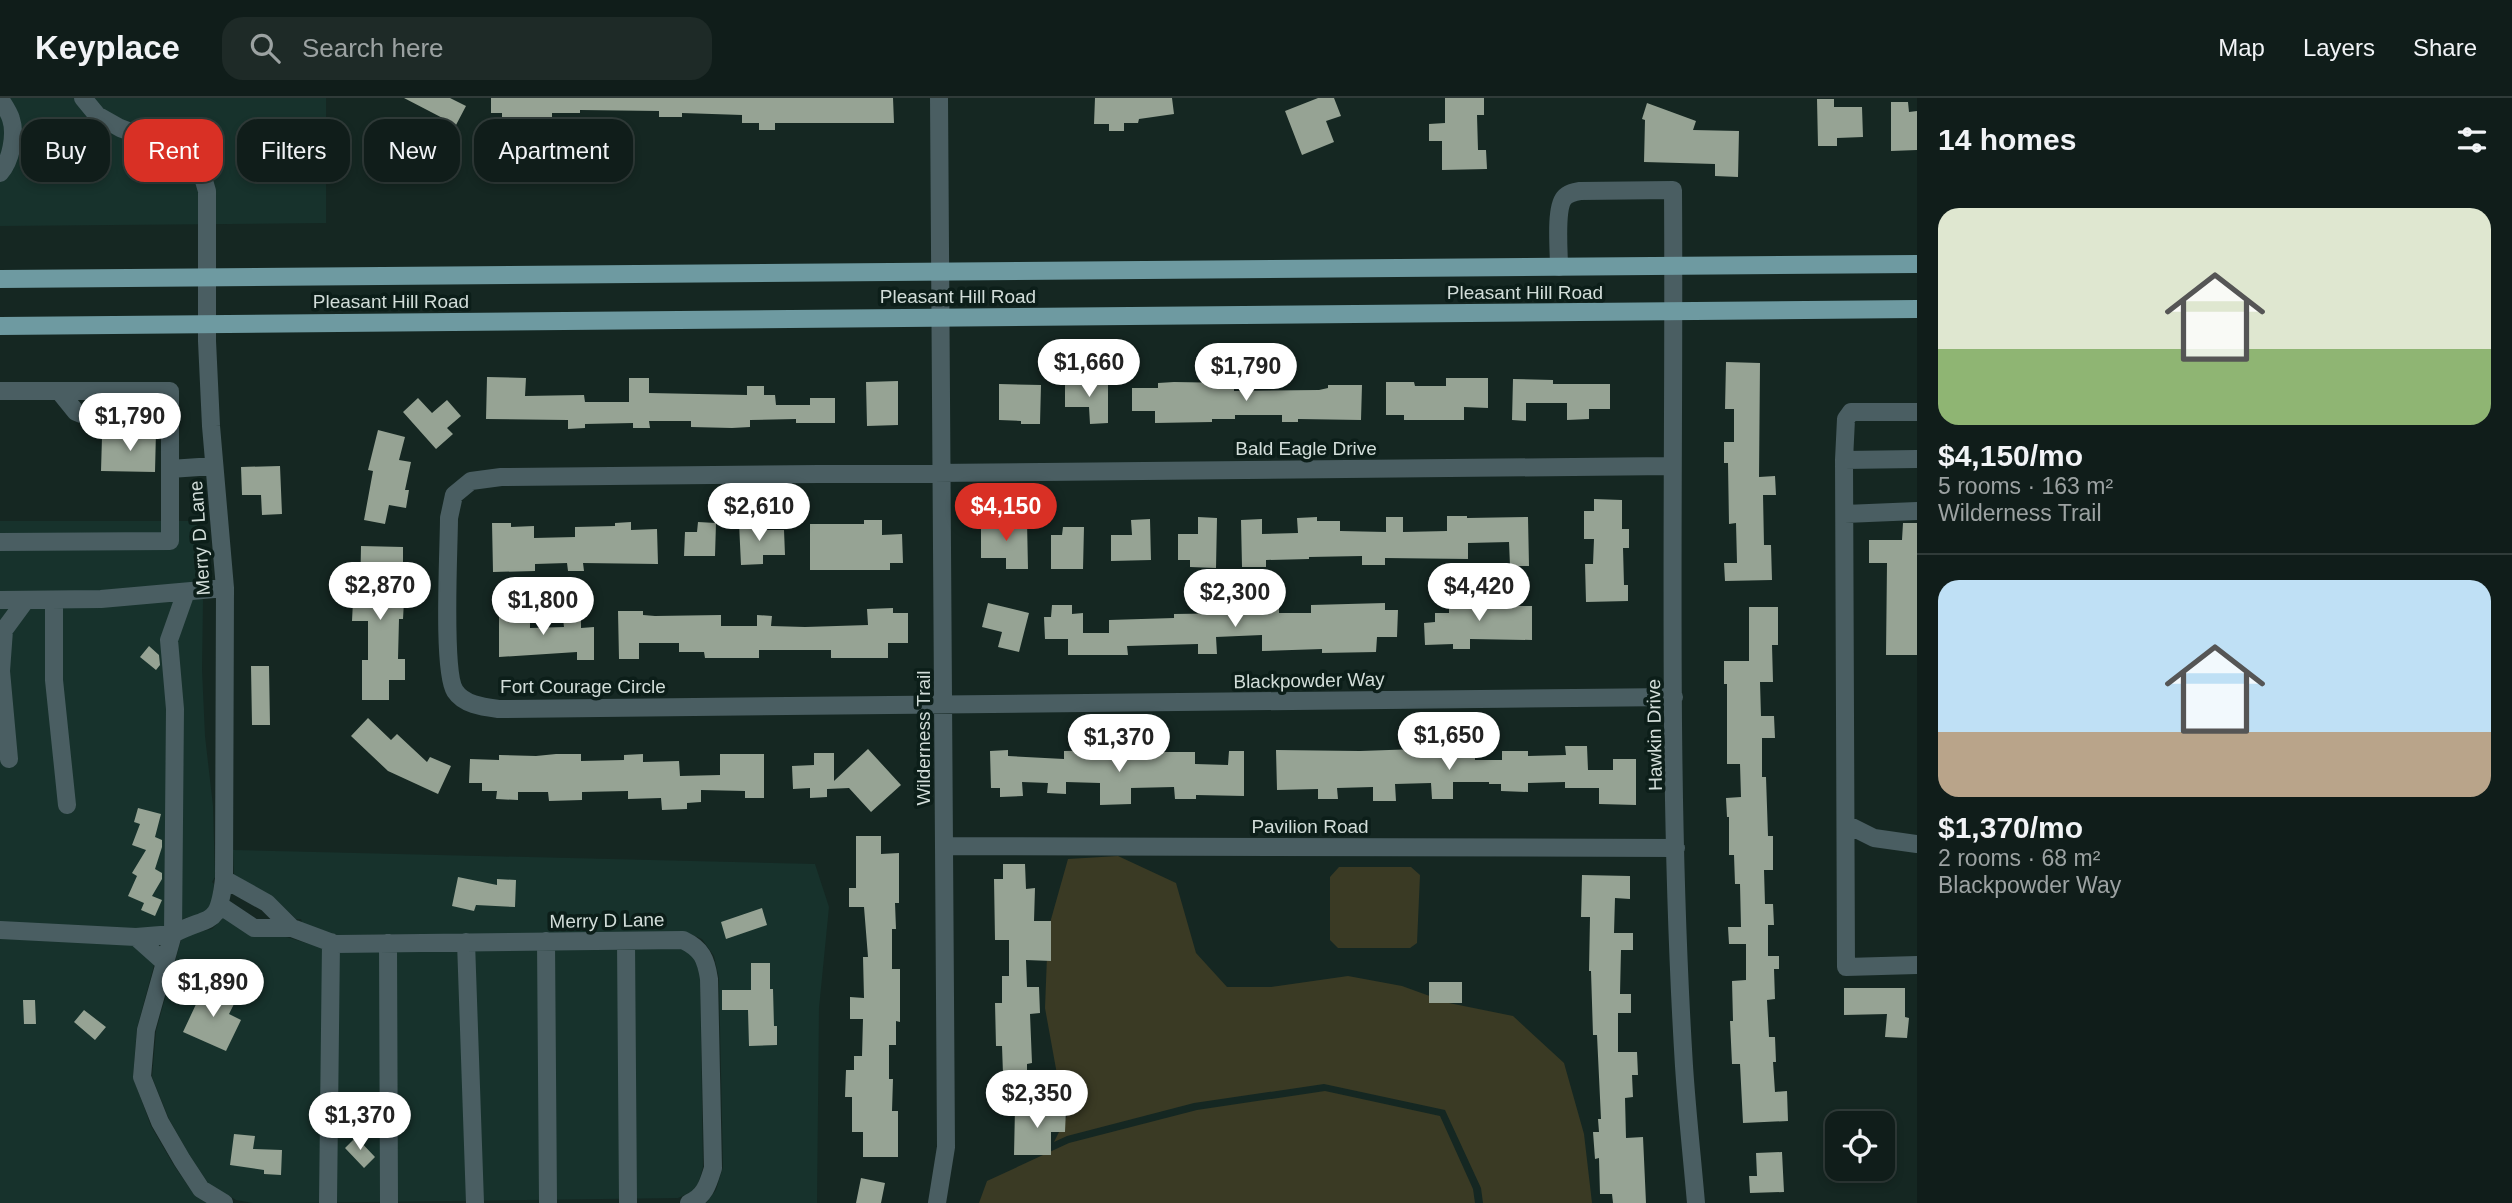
<!DOCTYPE html>
<meta charset="utf-8">
<style>
:root{--surface:#101d1a;--page:#1e2a27;--text:#f1f3f6;--muted:#9ca2a2;--line:#303b39;--accent:#d93025}
body{margin:0;font-family:Arial,sans-serif;background:var(--page);color:var(--text);height:100vh;display:flex;flex-direction:column;font-size:26px;white-space:nowrap}
*{box-sizing:border-box;margin:0}
p{font-size:23px;color:var(--muted)}
.icon{flex:none;width:38px;height:38px;fill:none;stroke:currentColor;stroke-width:2;stroke-linecap:round;stroke-linejoin:round}
.map{position:relative;flex:1;overflow:hidden}
.drawer{display:flex;flex-direction:column;background:var(--surface);width:595px}
.drawer>*{flex:none}
.top-card{position:absolute;left:21px;top:21px;width:665px;height:63px;display:flex;gap:14px}
.buttons{position:absolute;left:1825px;top:1013px;display:grid;gap:14px}
.buttons a{display:grid;place-items:center;width:70px;height:70px;border-radius:14px;background:var(--surface);box-shadow:0 4px 10px #0003,0 0 0 2px var(--line);font-size:35px}
.price{position:absolute;translate:-50% -60px;padding:0 16px;border-radius:24px;background:#fff;color:#222;font-size:23px;line-height:46px;filter:drop-shadow(0 2px 4px #0008)}
.price::after{content:'';position:absolute;left:50%;top:42px;width:21px;height:16px;margin-left:-10px;background:inherit;clip-path:polygon(0 0,100% 0,50% 100%)}
.price.current{background:var(--accent);color:#fff}
ul{padding:0;list-style:none}
li{display:grid;align-content:center;gap:14px;height:371px;padding:0 21px}
li+li{border-top:2px solid var(--line)}
li span{display:grid;place-items:center;height:217px;border-radius:21px;color:#555}
li>.icon{margin-inline-start:auto}
span .icon{width:126px;height:126px;fill:#fffc;stroke-width:1}
li b{font-size:30px}
h2{display:flex;justify-content:space-between;align-items:center;height:84px;padding:0 21px;font-size:30px}
.pill{padding:0 24px;border-radius:21px;background:var(--surface);box-shadow:0 4px 10px #0003,0 0 0 2px var(--line);font-size:24px;line-height:63px}
.pill.current{background:var(--accent);color:#fff}
header{display:flex;align-items:center;gap:42px;box-sizing:border-box;height:98px;padding:0 35px;background:var(--surface);border-bottom:2px solid var(--line)}
header strong{font-size:33px}
nav{display:flex;gap:38px;margin-inline-start:auto;font-size:24px}
.search{width:490px;height:63px;background:var(--page);display:flex;align-items:center;gap:18px;box-sizing:border-box;padding:0 24px;border-radius:21px;color:var(--muted);font-size:26px}
main{display:flex;flex:1;min-height:0}
.map>svg:first-child{display:block}
.built{fill:#17322c}
.green{fill:#3a3a24}
.building{fill:#96a394}
.lines{fill:none;stroke-linecap:round;stroke-linejoin:round}
.minor{stroke:#4a5e62;stroke-width:18}
.major{stroke:#6e9aa1;stroke-width:18}
.labels{text-anchor:middle;stroke-width:7;stroke-linejoin:round;paint-order:stroke}
.street-label{font-size:19px;fill:#d2ddd9;stroke:#0c1e19}
</style>
<header>
<strong>Keyplace</strong>
<div class="search"><svg class="icon" aria-label="search" viewBox="0 0 24 24"><circle cx="10" cy="10" r="6"/><path d="M15 15l6 6"/></svg>Search here</div>
<nav><a>Map</a><a>Layers</a><a>Share</a></nav>
</header>
<main>
<div class="map">
<svg width="1917" height="1105" viewBox="0 0 1917 1105">
<rect width="100%" height="100%" fill="#152722"/>
<!-- built -->
<path class="built" d="M 0,0 L 326,0 L 326,125 L 0,128 Z
M 0,423 L 197,423 L 203,503 L 202,572 L 205,638 L 213,708 L 215,779 L 212,784 L 214,786 L 212,805 L 204,816 L 185,820 L 168,829 L 163,834 L 137,930 L 133,979 L 151,1028 L 173,1066 L 193,1095 L 207,1105 L 0,1105 Z
M 233,752 L 815,766 L 829,809 L 819,910 L 817,1105 L 706,1105 L 716,1092 L 723,1069 L 719,880 L 714,858 L 702,841 L 688,835 L 337,837 L 302,825 L 301,821 L 296,821 L 272,798 L 234,777 Z
M 223,820 L 336,854 L 681,850 L 690,855 L 697,865 L 700,881 L 703,1069 L 698,1086 L 691,1094 L 678,1100 L 288,1105 L 253,1105 L 236,1102 L 208,1085 L 190,1058 L 169,1021 L 152,979 L 156,933 L 181,842 L 193,835 L 212,831 Z"/>
<!-- green -->
<path class="green" d="M 1118,758 L 1176,785 L 1196,855 L 1227,889 L 1271,889 L 1348,878 L 1402,888 L 1449,905 L 1513,918 L 1564,965 L 1584,1036 L 1592,1105 L 1483,1105 L 1481,1090 L 1445,1012 L 1324,986 L 1194,1005 L 1067,1038 L 1054,1044 L 1069,1014 L 1062,1004 L 1045,910 L 1048,832 L 1068,761 Z
M 1339,769 L 1411,769 L 1420,777 L 1417,845 L 1410,850 L 1338,850 L 1330,842 L 1330,779 Z
M 1325,993 L 1440,1018 L 1473,1091 L 1475,1105 L 979,1105 L 987,1083 L 1069,1045 L 1197,1012 Z"/>
<!-- building -->
<path class="building" d="M 404,0 L 450,0 L 466,8 L 456,27 Z
M 491,0 L 893,0 L 894,25 L 775,25 L 775,32 L 759,32 L 759,25 L 742,25 L 742,17 L 682,15 L 682,19 L 659,19 L 659,13 L 580,12 L 580,15 L 552,15 L 552,24 L 533,24 L 533,21 L 502,22 L 502,15 L 491,15 Z
M 1095,0 L 1172,0 L 1174,16 L 1139,21 L 1138,25 L 1124,25 L 1124,33 L 1109,33 L 1109,26 L 1094,26 Z
M 1318,0 L 1334,0 L 1341,18 L 1326,23 L 1334,44 L 1302,57 L 1285,13 Z
M 1445,0 L 1484,0 L 1484,17 L 1477,17 L 1478,52 L 1486,52 L 1487,71 L 1442,72 L 1442,43 L 1429,43 L 1429,26 L 1445,25 Z
M 1817,1 L 1834,1 L 1834,9 L 1862,9 L 1863,39 L 1837,40 L 1837,48 L 1818,48 Z
M 1891,4 L 1908,4 L 1909,14 L 1917,13 L 1917,52 L 1891,53 Z
M 1647,5 L 1696,23 L 1693,32 L 1739,33 L 1738,79 L 1715,78 L 1715,66 L 1644,64 L 1645,22 L 1642,21 Z
M 1726,264 L 1760,265 L 1759,379 L 1775,378 L 1776,397 L 1763,397 L 1764,447 L 1771,447 L 1772,482 L 1725,483 L 1724,465 L 1737,465 L 1736,425 L 1729,426 L 1728,365 L 1724,365 L 1724,344 L 1734,344 L 1734,311 L 1725,311 Z
M 487,279 L 526,280 L 525,298 L 584,297 L 585,304 L 629,304 L 629,280 L 649,280 L 649,295 L 747,297 L 747,288 L 764,288 L 764,297 L 775,297 L 776,307 L 810,307 L 810,300 L 835,300 L 835,325 L 796,325 L 796,321 L 750,322 L 750,329 L 732,330 L 691,329 L 691,323 L 649,323 L 650,330 L 633,330 L 633,325 L 585,326 L 585,330 L 568,331 L 568,322 L 486,321 Z
M 1446,280 L 1488,280 L 1488,310 L 1464,309 L 1464,322 L 1404,322 L 1404,317 L 1386,317 L 1386,284 L 1414,284 L 1415,288 L 1446,288 Z
M 1513,281 L 1553,282 L 1553,286 L 1610,286 L 1610,311 L 1589,311 L 1589,321 L 1567,322 L 1567,305 L 1526,305 L 1526,323 L 1512,322 Z
M 898,283 L 898,327 L 867,328 L 866,284 Z
M 1108,284 L 1108,325 L 1090,326 L 1089,309 L 1065,309 L 1065,285 Z
M 1174,284 L 1234,285 L 1234,293 L 1319,292 L 1328,290 L 1328,287 L 1362,287 L 1361,322 L 1298,321 L 1298,324 L 1282,324 L 1282,317 L 1235,317 L 1235,321 L 1212,321 L 1212,324 L 1155,325 L 1155,313 L 1132,313 L 1132,290 L 1158,290 L 1158,285 Z
M 999,286 L 1041,287 L 1040,326 L 1021,326 L 1021,323 L 999,322 Z
M 418,300 L 432,315 L 447,302 L 461,318 L 447,330 L 453,336 L 436,351 L 403,314 Z
M 378,332 L 405,339 L 399,362 L 411,364 L 405,392 L 409,392 L 406,410 L 389,407 L 385,426 L 364,422 L 373,373 L 368,372 Z
M 135,333 L 156,333 L 155,374 L 101,373 L 102,339 L 135,340 Z
M 280,368 L 282,416 L 262,417 L 261,397 L 242,397 L 241,369 Z
M 1594,401 L 1622,402 L 1622,431 L 1629,431 L 1629,450 L 1623,450 L 1624,487 L 1628,487 L 1628,503 L 1586,504 L 1585,466 L 1593,466 L 1594,441 L 1584,441 L 1584,413 L 1594,413 Z
M 1447,418 L 1467,418 L 1467,420 L 1528,419 L 1529,468 L 1510,468 L 1509,444 L 1468,445 L 1468,461 L 1385,460 L 1385,467 L 1362,467 L 1362,458 L 1309,459 L 1309,461 L 1266,462 L 1266,469 L 1242,469 L 1241,422 L 1262,421 L 1262,436 L 1298,435 L 1297,420 L 1317,419 L 1317,423 L 1340,423 L 1340,433 L 1386,434 L 1386,419 L 1403,419 L 1403,434 L 1447,433 Z
M 1198,419 L 1217,420 L 1216,470 L 1190,469 L 1190,462 L 1178,462 L 1178,436 L 1198,436 Z
M 1150,421 L 1151,462 L 1111,463 L 1111,437 L 1132,437 L 1131,422 Z
M 864,422 L 882,422 L 882,437 L 902,436 L 903,465 L 890,465 L 890,472 L 810,472 L 810,426 L 864,426 Z
M 1027,423 L 1028,471 L 1006,471 L 1006,460 L 981,460 L 981,424 Z
M 631,424 L 631,432 L 657,431 L 658,466 L 583,465 L 584,473 L 568,473 L 567,465 L 535,466 L 535,473 L 493,474 L 492,425 L 511,425 L 511,429 L 534,428 L 534,440 L 575,439 L 575,429 L 615,428 L 615,425 Z
M 698,424 L 716,425 L 715,458 L 684,458 L 685,434 L 697,434 Z
M 758,424 L 759,432 L 784,432 L 785,457 L 763,457 L 763,466 L 741,467 L 739,425 Z
M 1903,425 L 1917,425 L 1917,557 L 1886,557 L 1887,465 L 1869,465 L 1869,442 L 1902,442 Z
M 1063,429 L 1084,429 L 1083,471 L 1051,471 L 1051,437 L 1062,437 Z
M 361,448 L 403,449 L 403,468 L 388,468 L 387,503 L 404,503 L 403,521 L 399,521 L 398,561 L 405,561 L 405,582 L 389,582 L 389,602 L 362,602 L 362,562 L 368,562 L 368,523 L 352,523 L 353,503 L 360,503 Z
M 1469,500 L 1469,502 L 1517,503 L 1517,508 L 1532,508 L 1532,542 L 1470,541 L 1470,551 L 1453,551 L 1453,546 L 1425,547 L 1424,525 L 1435,524 L 1435,515 L 1449,515 L 1449,501 Z
M 1279,503 L 1279,515 L 1311,515 L 1311,507 L 1385,505 L 1385,512 L 1398,512 L 1397,539 L 1377,539 L 1376,554 L 1322,555 L 1322,551 L 1262,553 L 1262,537 L 1216,539 L 1217,556 L 1198,556 L 1198,546 L 1127,548 L 1128,557 L 1068,557 L 1068,541 L 1045,541 L 1044,519 L 1051,519 L 1052,507 L 1072,507 L 1072,516 L 1083,515 L 1083,535 L 1109,535 L 1109,522 L 1174,520 L 1174,516 L 1240,515 L 1240,511 L 1254,511 L 1254,504 Z
M 988,505 L 1029,515 L 1019,554 L 998,549 L 1002,534 L 982,529 Z
M 1749,509 L 1778,509 L 1778,547 L 1772,547 L 1773,584 L 1760,584 L 1761,618 L 1774,618 L 1775,640 L 1762,640 L 1762,679 L 1766,679 L 1768,738 L 1773,738 L 1773,772 L 1764,772 L 1765,806 L 1773,806 L 1774,827 L 1768,827 L 1768,858 L 1779,858 L 1779,871 L 1774,871 L 1775,901 L 1767,902 L 1769,939 L 1775,939 L 1776,964 L 1773,964 L 1775,994 L 1787,993 L 1788,1023 L 1743,1025 L 1740,966 L 1732,966 L 1730,923 L 1733,923 L 1732,883 L 1746,882 L 1746,846 L 1729,846 L 1728,829 L 1741,829 L 1740,786 L 1735,786 L 1734,757 L 1729,757 L 1729,719 L 1727,719 L 1726,700 L 1741,699 L 1740,666 L 1727,666 L 1727,586 L 1724,586 L 1724,563 L 1749,563 Z
M 893,510 L 893,515 L 908,515 L 908,545 L 888,545 L 888,560 L 831,560 L 831,552 L 759,552 L 759,560 L 705,560 L 704,554 L 679,554 L 679,545 L 639,545 L 639,561 L 619,561 L 618,513 L 643,513 L 643,517 L 655,518 L 721,517 L 721,528 L 757,528 L 757,517 L 772,518 L 771,528 L 805,529 L 868,527 L 867,511 Z
M 499,513 L 530,513 L 530,530 L 564,529 L 563,521 L 581,521 L 581,530 L 594,529 L 594,562 L 577,562 L 577,554 L 499,559 Z
M 149,548 L 159,557 L 160,567 L 156,572 L 140,559 Z
M 251,568 L 269,568 L 270,627 L 252,627 Z
M 368,620 L 391,642 L 397,636 L 427,664 L 430,659 L 451,668 L 438,696 L 388,673 L 351,638 Z
M 1565,648 L 1587,648 L 1588,672 L 1613,672 L 1613,661 L 1636,661 L 1636,707 L 1599,706 L 1599,690 L 1565,690 L 1565,684 L 1528,685 L 1528,694 L 1501,693 L 1501,686 L 1489,686 L 1489,684 L 1453,684 L 1453,701 L 1432,701 L 1431,685 L 1395,686 L 1396,703 L 1373,703 L 1373,689 L 1337,690 L 1338,701 L 1318,701 L 1318,691 L 1277,692 L 1276,652 L 1360,653 L 1475,649 L 1475,662 L 1502,662 L 1502,653 L 1528,653 L 1528,658 L 1566,657 Z
M 868,651 L 901,687 L 871,714 L 849,690 L 827,691 L 827,699 L 810,700 L 810,690 L 793,691 L 792,668 L 814,667 L 814,655 L 834,655 L 834,683 Z
M 1008,652 L 1008,658 L 1064,661 L 1064,653 L 1116,652 L 1116,662 L 1148,661 L 1148,654 L 1195,654 L 1195,666 L 1228,667 L 1229,653 L 1244,653 L 1244,698 L 1196,697 L 1196,701 L 1175,701 L 1174,689 L 1131,690 L 1131,706 L 1100,707 L 1100,685 L 1066,684 L 1066,696 L 1047,695 L 1048,685 L 1022,684 L 1023,698 L 1000,699 L 1000,690 L 991,690 L 990,653 Z
M 556,656 L 581,656 L 581,663 L 624,662 L 624,657 L 643,656 L 643,664 L 679,663 L 680,678 L 720,677 L 720,656 L 764,656 L 764,700 L 745,700 L 745,693 L 701,692 L 701,704 L 687,705 L 687,711 L 662,712 L 661,700 L 628,701 L 628,693 L 582,694 L 582,702 L 549,703 L 548,694 L 518,694 L 518,702 L 496,701 L 497,693 L 482,693 L 482,685 L 469,685 L 470,661 L 499,662 L 499,657 L 536,658 Z
M 138,710 L 161,716 L 155,739 L 162,742 L 162,749 L 155,771 L 162,775 L 162,781 L 152,798 L 162,802 L 155,818 L 141,812 L 144,805 L 128,798 L 137,778 L 132,775 L 146,752 L 132,747 L 140,726 L 134,724 Z
M 856,738 L 881,738 L 881,756 L 899,755 L 899,805 L 895,805 L 896,831 L 892,831 L 892,871 L 900,871 L 900,924 L 896,923 L 896,947 L 889,947 L 889,981 L 893,981 L 892,1013 L 898,1013 L 898,1059 L 863,1059 L 863,1034 L 852,1034 L 852,999 L 845,999 L 846,972 L 854,972 L 854,958 L 862,958 L 863,921 L 850,921 L 850,899 L 864,900 L 863,859 L 868,859 L 864,809 L 849,809 L 849,790 L 856,790 Z
M 1003,766 L 1025,766 L 1026,791 L 1035,790 L 1034,823 L 1051,823 L 1051,863 L 1026,862 L 1027,889 L 1039,889 L 1040,915 L 1030,916 L 1032,965 L 1027,966 L 1027,976 L 1003,976 L 1002,948 L 996,948 L 995,905 L 1002,905 L 1002,878 L 1009,878 L 1009,842 L 995,842 L 994,781 L 1003,781 Z
M 1582,777 L 1630,778 L 1630,801 L 1615,800 L 1614,835 L 1633,835 L 1633,852 L 1621,852 L 1620,896 L 1631,896 L 1631,915 L 1618,915 L 1618,954 L 1637,954 L 1638,977 L 1632,977 L 1633,999 L 1625,1000 L 1626,1040 L 1643,1039 L 1646,1105 L 1613,1105 L 1612,1096 L 1600,1096 L 1599,1060 L 1595,1061 L 1593,1034 L 1599,1034 L 1598,1021 L 1601,1021 L 1597,937 L 1593,937 L 1591,873 L 1589,873 L 1590,819 L 1581,819 Z
M 458,779 L 497,787 L 497,781 L 516,782 L 515,809 L 476,807 L 474,813 L 452,808 Z
M 762,810 L 767,827 L 726,841 L 721,824 Z
M 751,865 L 770,865 L 770,891 L 773,891 L 774,928 L 777,928 L 777,947 L 749,948 L 748,912 L 722,912 L 722,892 L 751,892 Z
M 1429,884 L 1462,884 L 1462,905 L 1429,905 Z
M 205,887 L 236,902 L 229,916 L 241,922 L 226,953 L 183,934 Z
M 1844,890 L 1905,890 L 1905,919 L 1909,920 L 1907,940 L 1885,939 L 1887,916 L 1844,917 Z
M 23,902 L 35,902 L 36,926 L 24,926 Z
M 84,912 L 106,929 L 95,942 L 74,924 Z
M 1015,1010 L 1066,1011 L 1065,1034 L 1051,1034 L 1051,1057 L 1014,1057 Z
M 234,1036 L 255,1038 L 253,1051 L 282,1052 L 281,1077 L 264,1076 L 264,1072 L 230,1067 Z
M 356,1039 L 375,1059 L 364,1070 L 345,1050 Z
M 1782,1054 L 1784,1094 L 1750,1095 L 1749,1078 L 1757,1078 L 1756,1055 Z
M 861,1080 L 885,1085 L 881,1105 L 856,1105 Z"/>
<g class="lines">
<!-- minor -->
<path class="minor" d="M 83,0 L 97,17 L 120,30 L 181,53 L 202,76 L 207,93 L 207,243 L 211,328 L 225,490 L 224,781 C 218,831 211,816 173,836 L 146,932 L 142,979 L 160,1024 L 182,1062 L 201,1091 L 224,1105
M 0,1 C 4,7 9,14 11,21 C 16,36 11,63 0,75
M 1559,169 C 1559,153 1555,111 1564,100 C 1568,95 1574,94 1580,93 L 1673,92 C 1675,384 1666,677 1684,968 C 1687,1014 1692,1059 1696,1105
M 0,293 L 170,293 L 170,371
M 59,293 L 76,314 L 91,320 L 112,319 L 122,314 L 136,293
M 1917,361 L 1844,362 L 1846,869 L 1917,867
M 1844,362 L 1846,321 L 1851,314 L 1917,314
M 1672,368 L 501,379 L 471,383 L 454,397 L 449,420 C 449,450 442,573 455,593 C 464,607 484,609 499,611 L 1674,599
M 1845,416 L 1917,413
M 0,444 L 170,443 L 170,371 L 214,368
M 0,502 L 101,501 L 225,490
M 54,502 L 54,582 L 67,707
M 9,661 L 1,573 L 4,532 L 26,502
M 1846,726 L 1874,740 L 1917,746
M 944,748 L 1676,750
M 224,781 L 267,805 L 292,830 L 335,846 L 683,842 C 702,851 706,861 709,881 L 713,1070 C 708,1086 705,1098 689,1105
M 221,808 L 254,830 L 292,830
M 0,832 L 136,839
M 546,843 L 548,1105
M 626,843 L 628,1105
M 466,844 L 475,1105
M 388,845 L 389,1105
M 164,864 L 136,839 L 173,836 L 175,611 L 169,542 L 186,494
M 328,1105 L 331,844
M 937,1105 L 946,1049 L 939,0"/>
<!-- major -->
<path class="major" d="M 0,181 L 1917,166
M 0,228 L 1917,211"/>
</g>
<g class="labels">
<!-- street labels -->
<g class="street-label">
<text x="1525" y="201">Pleasant Hill Road</text>
<text x="958" y="205">Pleasant Hill Road</text>
<text x="391" y="210">Pleasant Hill Road</text>
<text x="1306" y="357">Bald Eagle Drive</text>
<text transform="translate(199 440) rotate(-94)" y="7">Merry D Lane</text>
<text transform="translate(1309 582) rotate(-1)" y="7">Blackpowder Way</text>
<text x="583" y="595">Fort Courage Circle</text>
<text transform="translate(1654 637) rotate(-91)" y="7">Hawkin Drive</text>
<text transform="translate(923 640) rotate(-90)" y="7">Wilderness Trail</text>
<text x="1310" y="735">Pavilion Road</text>
<text transform="translate(607 822) rotate(-1)" y="7">Merry D Lane</text>
</g>
</g>
</svg>
<div class="buttons">
<a><svg class="icon" aria-label="locate" viewBox="0 0 24 24"><circle cx="12" cy="12" r="6"/><path d="M12 2v4M12 18v4M2 12h4M18 12h4"/></svg></a>
</div>
<b class="price" style="left:1089px;top:301px">$1,660</b>
<b class="price" style="left:1246px;top:305px">$1,790</b>
<b class="price" style="left:130px;top:355px">$1,790</b>
<b class="price" style="left:759px;top:445px">$2,610</b>
<b class="price current" style="left:1006px;top:445px">$4,150</b>
<b class="price" style="left:380px;top:524px">$2,870</b>
<b class="price" style="left:1479px;top:525px">$4,420</b>
<b class="price" style="left:1235px;top:531px">$2,300</b>
<b class="price" style="left:543px;top:539px">$1,800</b>
<b class="price" style="left:1449px;top:674px">$1,650</b>
<b class="price" style="left:1119px;top:676px">$1,370</b>
<b class="price" style="left:213px;top:921px">$1,890</b>
<b class="price" style="left:1037px;top:1032px">$2,350</b>
<b class="price" style="left:360px;top:1054px">$1,370</b>
<div class="top-card">
<a class="pill">Buy</a>
<a class="pill current">Rent</a>
<a class="pill">Filters</a>
<a class="pill">New</a>
<a class="pill">Apartment</a>
</div>
</div>
<section class="drawer">
<h2>14 homes<svg class="icon" aria-label="filters" viewBox="0 0 24 24"><path d="M4 7h16M4 17h16"/><circle cx="9" cy="7" r="2"/><circle cx="15" cy="17" r="2"/></svg></h2>
<ul>
<li><span style="background:linear-gradient(#dfe7d0 65%,#8fb573 0)"><svg class="icon" aria-label="home" viewBox="0 0 24 24"><path d="M3 11l9-7 9 7M6 9v11h12V9"/></svg></span><div><b>$4,150/mo</b><p>5 rooms · 163 m²</p><p>Wilderness Trail</p></div></li>
<li><span style="background:linear-gradient(#bfe0f5 70%,#b9a48a 0)"><svg class="icon" aria-label="home" viewBox="0 0 24 24"><path d="M3 11l9-7 9 7M6 9v11h12V9"/></svg></span><div><b>$1,370/mo</b><p>2 rooms · 68 m²</p><p>Blackpowder Way</p></div></li>
</ul>
</section>
</main>
